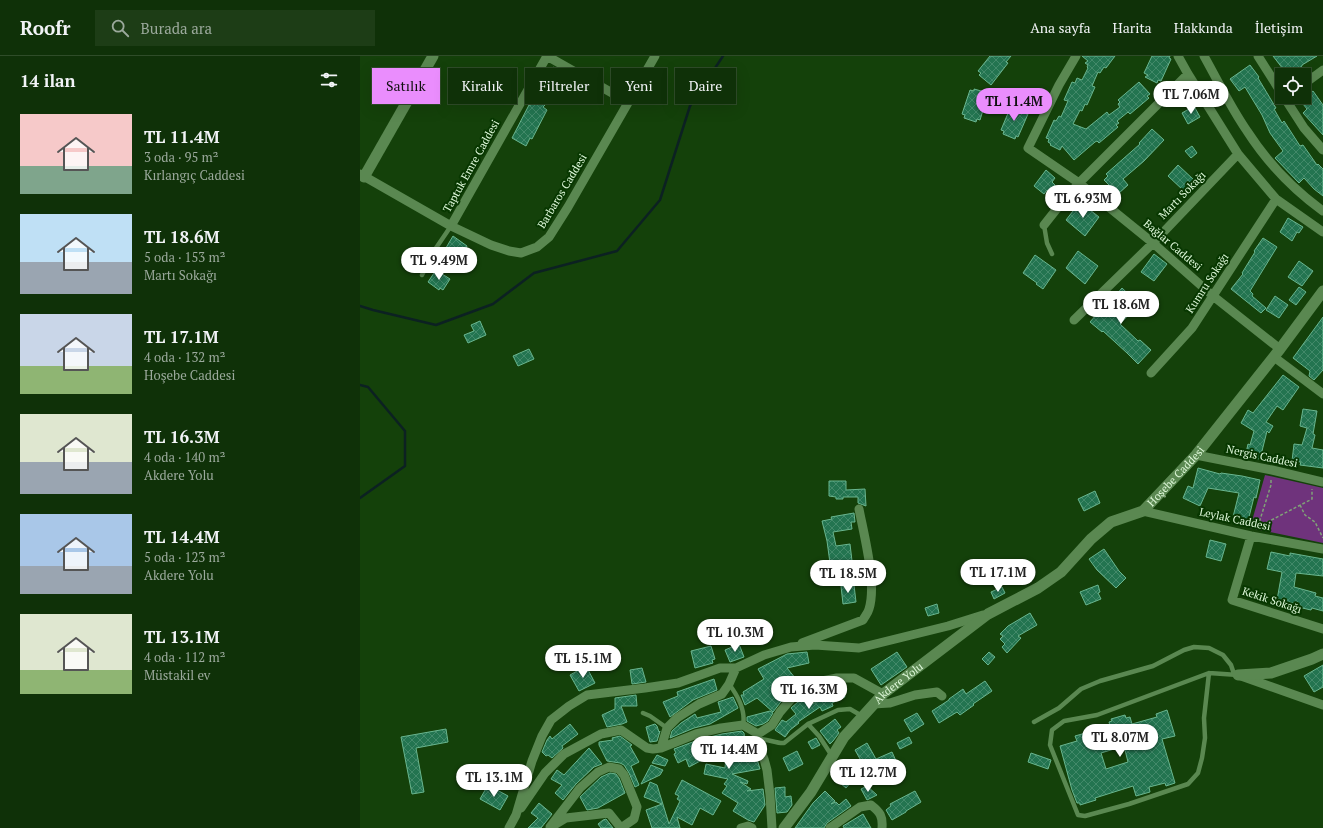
<!DOCTYPE html>
<html lang="tr">
<meta charset="utf-8">
<style>
:root{--surface:#0f3108;--page:#1d3d16;--text:#f1f3f6;--muted:#9ba99c;--line:#2f4c29;--accent:#ea8dfd}
body{margin:0;font-family:"PT Serif",serif;background:var(--page);color:var(--text);height:100vh;display:flex;flex-direction:column;font-size:15px;white-space:nowrap}
*{box-sizing:border-box;margin:0}
p{font-size:13px;color:var(--muted)}
.icon{flex:none;width:22px;height:22px;fill:none;stroke:currentColor;stroke-width:2;stroke-linecap:round;stroke-linejoin:round}
.map{position:relative;flex:1;overflow:hidden}
.sheet{display:flex;flex-direction:column;background:var(--surface);width:360px}
.sheet>*{flex:none}
.top-card{position:absolute;left:12px;top:12px;width:380px;height:36px;display:flex;gap:8px}
.controls{position:absolute;left:915px;top:12px;display:grid;gap:8px}
.controls a{display:grid;place-items:center;width:36px;height:36px;border-radius:0px;background:var(--surface);box-shadow:0 4px 16px #0002,0 0 0 1px var(--line);font-size:20px}
.price{position:absolute;translate:-50% -34px;padding:0 9px;border-radius:14px;background:#fff;color:#222;font-size:13px;line-height:26px;filter:drop-shadow(0 1px 2px #0008)}
.price::after{content:'';position:absolute;left:50%;top:24px;width:12px;height:9px;margin-left:-6px;background:inherit;clip-path:polygon(0 0,100% 0,50% 100%)}
.price.current{background:var(--accent);color:#111}
ul{padding:0;list-style:none}
li{display:flex;align-items:center;gap:12px;height:100px;padding:0 20px}
li span{display:grid;place-items:center;flex:none;width:112px;height:80px;border-radius:0px;color:#555}
li>.icon{margin-inline-start:auto}
span .icon{width:48px;height:48px;fill:#fffc;stroke-width:1}
li b{font-size:17px}
h2{display:flex;justify-content:space-between;align-items:center;height:48px;padding:0 20px;font-size:17px}
.pill{padding:0 14px;border-radius:0px;background:var(--surface);box-shadow:0 4px 16px #0002,0 0 0 1px var(--line);font-size:14px;line-height:36px}
.pill.current{background:var(--accent);color:#111}
header{display:flex;align-items:center;gap:24px;box-sizing:border-box;height:56px;padding:0 20px;background:var(--surface);border-bottom:1px solid var(--line)}
header strong{font-size:19px}
nav{display:flex;gap:22px;margin-inline-start:auto;font-size:14px}
.search{width:280px;height:36px;background:var(--page);display:flex;align-items:center;gap:10px;box-sizing:border-box;padding:0 14px;border-radius:0px;color:var(--muted);font-size:15px}
main{display:flex;flex:1;min-height:0}
.map>svg:first-child{display:block}
.park{fill:#6f337c}
.lines{fill:none;stroke-linecap:round;stroke-linejoin:round}
.stream{stroke:#0c2122;stroke-width:2.5}
.building{fill:url(#building-cross-hatch);stroke:#69b68f;fill-rule:evenodd}
.path{stroke:#80a278;stroke-width:1.5;stroke-dasharray:3 2;stroke-linecap:butt}
.service{stroke:#5a8851;stroke-width:4.5}
.minor{stroke:#5a8851;stroke-width:9}
.tertiary{stroke:#5a8851;stroke-width:11}
.labels{text-anchor:middle;stroke-width:4;stroke-linejoin:round;paint-order:stroke}
.street-label{font-size:11px;fill:#def8d9;stroke:#073700}
</style>
<header>
<strong>Roofr</strong>
<div class="search"><svg class="icon" aria-label="search" viewBox="0 0 24 24"><circle cx="10" cy="10" r="6"/><path d="M15 15l6 6"/></svg>Burada ara</div>
<nav><a>Ana sayfa</a><a>Harita</a><a>Hakkında</a><a>İletişim</a></nav>
</header>
<main>
<section class="sheet">
<h2>14 ilan<svg class="icon" aria-label="filters" viewBox="0 0 24 24"><path d="M4 7h16M4 17h16"/><circle cx="9" cy="7" r="2"/><circle cx="15" cy="17" r="2"/></svg></h2>
<ul>
<li><span style="background:linear-gradient(#f6c9c9 65%,#7fa58c 0)"><svg class="icon" aria-label="home" viewBox="0 0 24 24"><path d="M3 11l9-7 9 7M6 9v11h12V9"/></svg></span><div><b>TL 11.4M</b><p>3 oda · 95 m²</p><p>Kırlangıç Caddesi</p></div></li>
<li><span style="background:linear-gradient(#bfe0f5 60%,#9aa5b1 0)"><svg class="icon" aria-label="home" viewBox="0 0 24 24"><path d="M3 11l9-7 9 7M6 9v11h12V9"/></svg></span><div><b>TL 18.6M</b><p>5 oda · 153 m²</p><p>Martı Sokağı</p></div></li>
<li><span style="background:linear-gradient(#c9d6e8 65%,#8fb573 0)"><svg class="icon" aria-label="home" viewBox="0 0 24 24"><path d="M3 11l9-7 9 7M6 9v11h12V9"/></svg></span><div><b>TL 17.1M</b><p>4 oda · 132 m²</p><p>Hoşebe Caddesi</p></div></li>
<li><span style="background:linear-gradient(#dfe7d0 60%,#9aa5b1 0)"><svg class="icon" aria-label="home" viewBox="0 0 24 24"><path d="M3 11l9-7 9 7M6 9v11h12V9"/></svg></span><div><b>TL 16.3M</b><p>4 oda · 140 m²</p><p>Akdere Yolu</p></div></li>
<li><span style="background:linear-gradient(#a9c7e8 65%,#9aa5b1 0)"><svg class="icon" aria-label="home" viewBox="0 0 24 24"><path d="M3 11l9-7 9 7M6 9v11h12V9"/></svg></span><div><b>TL 14.4M</b><p>5 oda · 123 m²</p><p>Akdere Yolu</p></div></li>
<li><span style="background:linear-gradient(#dfe7d0 70%,#8fb573 0)"><svg class="icon" aria-label="home" viewBox="0 0 24 24"><path d="M3 11l9-7 9 7M6 9v11h12V9"/></svg></span><div><b>TL 13.1M</b><p>4 oda · 112 m²</p><p>Müstakil ev</p></div></li>
</ul>
</section>
<div class="map">
<svg width="963" height="772" viewBox="0 0 963 772">
<defs>
<pattern id="building-cross-hatch" width="8" height="8" patternUnits="userSpaceOnUse"><rect width="8" height="8" fill="#237450"/><path d="M0 0l8 8M0 8l8-8" fill="none" stroke="#428969"/></pattern>
</defs>
<rect width="100%" height="100%" fill="#14410a"/>
<!-- park -->
<path class="park" d="M 905,419 L 963,432 L 963,487 L 890,472 Z"/>
<g class="lines">
<!-- stream -->
<path class="stream" d="M 0,250 L 13,254 L 76,269 L 133,248 L 174,217 L 257,195 L 300,144 L 330,50 L 363,0
M 0,329 L 8,331 L 45,375 L 45,410 L 0,442"/>
</g>
<!-- building -->
<path class="building" d="M 630,0 L 651,0 L 646,6 L 648,7 L 631,29 L 619,19 L 621,17 L 618,15 Z
M 722,0 L 755,0 L 746,12 L 744,11 L 740,17 L 738,16 L 732,30 L 735,31 L 727,49 L 725,48 L 722,55 L 720,54 L 713,68 L 726,73 L 747,56 L 749,59 L 760,51 L 758,48 L 760,46 L 758,44 L 779,26 L 790,38 L 787,40 L 789,42 L 770,58 L 768,56 L 757,65 L 759,67 L 756,69 L 758,71 L 739,87 L 737,85 L 735,86 L 714,104 L 702,90 L 700,94 L 690,89 L 691,88 L 688,86 L 689,83 L 686,82 L 694,64 L 696,65 L 699,60 L 701,61 L 708,45 L 704,44 L 712,26 L 715,27 L 717,22 L 722,24 L 728,12 L 727,11 L 728,9 L 725,7 L 728,5 Z
M 792,0 L 810,0 L 809,2 L 811,3 L 801,25 L 798,24 L 797,27 L 785,21 L 788,19 L 784,17 Z
M 913,0 L 957,0 L 942,9 L 942,10 L 936,14 L 939,19 L 917,19 L 916,18 L 923,13 Z
M 890,9 L 899,21 L 898,22 L 916,52 L 914,53 L 922,67 L 924,65 L 940,90 L 943,89 L 957,109 L 958,108 L 963,113 L 963,140 L 954,133 L 944,122 L 939,127 L 915,102 L 923,95 L 910,77 L 902,59 L 885,31 L 879,35 L 870,23 Z
M 193,11 L 207,20 L 206,22 L 208,24 L 198,36 L 185,27 L 188,23 L 186,22 Z
M 614,33 L 625,36 L 623,39 L 627,41 L 620,64 L 617,63 L 616,66 L 604,62 L 605,59 L 602,58 L 610,34 L 614,35 Z
M 953,35 L 963,49 L 963,79 L 943,57 L 947,53 L 943,48 L 945,47 L 942,43 Z
M 177,44 L 185,49 L 183,51 L 187,54 L 172,83 L 170,82 L 166,90 L 152,82 L 169,49 L 171,49 L 173,45 L 175,47 Z
M 651,50 L 655,52 L 656,50 L 667,54 L 665,57 L 668,58 L 658,81 L 656,80 L 655,83 L 643,78 L 644,75 L 641,74 Z
M 834,50 L 840,61 L 828,68 L 822,57 Z
M 792,73 L 804,84 L 784,105 L 763,123 L 768,129 L 758,138 L 744,124 L 748,120 L 746,118 L 780,88 L 779,87 Z
M 832,90 L 837,97 L 831,102 L 825,95 Z
M 818,109 L 834,124 L 824,135 L 808,120 Z
M 686,114 L 695,122 L 692,126 L 695,129 L 690,136 L 687,134 L 684,138 L 674,130 Z
M 720,146 L 739,161 L 725,180 L 706,164 Z
M 928,162 L 943,171 L 939,177 L 937,176 L 932,185 L 920,176 Z
M 93,180 L 107,190 L 99,207 L 83,197 Z
M 903,182 L 917,191 L 890,235 L 893,238 L 892,240 L 906,252 L 901,257 L 871,233 L 883,218 L 882,217 L 895,196 L 894,195 Z
M 718,195 L 738,210 L 725,228 L 706,212 Z
M 78,196 L 84,200 L 79,208 L 74,205 Z
M 794,198 L 807,208 L 794,225 L 781,216 Z
M 675,199 L 696,214 L 683,233 L 676,228 L 677,227 L 663,217 Z
M 939,205 L 953,215 L 942,230 L 928,221 Z
M 76,214 L 90,223 L 83,234 L 80,232 L 79,234 L 68,226 Z
M 939,231 L 946,236 L 936,249 L 929,244 Z
M 762,232 L 779,248 L 760,268 L 778,285 L 780,284 L 791,294 L 778,308 L 767,297 L 743,275 L 742,276 L 730,266 L 743,251 L 744,252 Z
M 915,240 L 928,249 L 919,262 L 906,254 Z
M 963,261 L 963,314 L 954,324 L 949,320 L 950,315 L 933,302 Z
M 120,265 L 126,279 L 108,287 L 104,279 L 114,275 L 111,269 Z
M 169,293 L 174,303 L 158,310 L 153,300 Z
M 923,319 L 939,331 L 923,354 L 917,350 L 906,366 L 913,370 L 909,377 L 907,375 L 900,403 L 893,402 L 893,399 L 886,397 L 888,388 L 890,389 L 894,375 L 881,367 L 888,354 L 893,357 Z
M 943,353 L 957,355 L 953,378 L 955,379 L 952,392 L 963,394 L 963,412 L 940,409 L 941,406 L 932,405 L 934,388 L 942,389 L 947,372 L 940,370 Z
M 838,412 L 860,418 L 861,417 L 882,420 L 900,424 L 896,442 L 894,441 L 888,465 L 873,461 L 879,437 L 848,432 L 840,450 L 823,442 L 828,430 L 833,432 Z
M 469,425 L 486,425 L 486,434 L 505,433 L 506,450 L 498,447 L 498,441 L 483,441 L 483,443 L 476,443 L 476,441 L 469,440 Z
M 735,435 L 740,447 L 724,455 L 718,443 Z
M 494,457 L 495,466 L 491,466 L 492,473 L 473,476 L 476,490 L 490,488 L 492,505 L 470,507 L 467,485 L 462,465 L 472,463 L 471,461 Z
M 850,484 L 866,488 L 861,505 L 846,501 Z
M 744,493 L 759,515 L 766,522 L 756,532 L 737,514 L 729,503 Z
M 911,496 L 930,500 L 930,497 L 963,503 L 963,520 L 936,517 L 934,531 L 956,537 L 955,540 L 963,542 L 963,555 L 952,552 L 951,554 L 938,551 L 938,548 L 917,544 L 922,516 L 907,513 Z
M 658,506 L 668,518 L 659,525 L 649,513 Z
M 494,529 L 496,546 L 483,548 L 481,530 Z
M 738,529 L 740,536 L 738,537 L 741,543 L 726,549 L 720,536 Z
M 642,531 L 645,537 L 634,543 L 631,536 Z
M 577,548 L 579,557 L 568,560 L 565,552 Z
M 670,557 L 677,569 L 658,580 L 661,582 L 647,597 L 642,591 L 645,588 L 640,583 L 643,580 L 640,578 L 648,570 Z
M 379,588 L 384,601 L 370,606 L 365,594 Z
M 351,590 L 355,603 L 352,604 L 353,607 L 335,612 L 331,595 Z
M 447,596 L 449,607 L 427,612 L 440,628 L 427,638 L 413,656 L 397,642 L 385,649 L 381,639 L 384,639 L 383,636 L 404,623 L 398,613 L 427,598 Z
M 537,596 L 547,611 L 521,629 L 511,613 Z
M 629,596 L 635,601 L 628,609 L 622,603 Z
M 963,609 L 963,631 L 954,636 L 944,620 Z
M 226,610 L 235,627 L 219,635 L 210,619 Z
M 282,612 L 286,626 L 272,628 L 270,614 Z
M 354,623 L 357,634 L 333,644 L 310,661 L 303,646 L 318,640 L 317,636 Z
M 625,625 L 632,635 L 613,648 L 614,649 L 600,659 L 597,656 L 579,667 L 572,655 L 589,644 L 589,643 L 603,633 L 606,638 Z
M 481,630 L 485,641 L 472,647 L 473,650 L 462,655 L 460,651 L 438,666 L 439,667 L 430,674 L 425,681 L 415,674 L 422,664 L 426,666 L 436,658 L 431,652 L 446,639 L 452,648 L 471,639 L 469,635 Z
M 276,639 L 277,650 L 261,650 L 267,666 L 262,668 L 247,671 L 242,659 L 255,653 L 255,642 Z
M 373,641 L 378,652 L 350,668 L 334,672 L 310,682 L 312,675 L 321,667 L 335,658 L 337,662 L 361,656 L 358,646 Z
M 807,654 L 815,680 L 802,683 L 815,727 L 806,730 L 805,727 L 789,731 L 790,736 L 776,740 L 773,730 L 735,742 L 736,744 L 720,749 L 720,747 L 717,747 L 712,734 L 700,690 L 717,685 L 715,680 L 729,676 L 730,680 L 751,674 L 749,666 L 752,665 L 751,663 L 765,659 L 766,662 L 770,661 L 772,668 L 797,661 L 796,658 ZM 764,690 L 768,706 L 746,713 L 741,697 Z
M 410,655 L 413,657 L 408,665 L 403,668 L 396,670 L 387,665 L 387,661 Z
M 557,657 L 564,668 L 551,676 L 544,664 Z
M 475,663 L 481,671 L 477,674 L 479,677 L 473,685 L 470,688 L 460,675 Z
M 210,668 L 218,678 L 202,690 L 203,692 L 192,702 L 188,699 L 186,700 L 182,696 L 187,684 L 190,680 L 192,683 Z
M 295,668 L 297,670 L 299,676 L 300,675 L 297,685 L 290,686 L 286,671 Z
M 86,673 L 88,686 L 56,692 L 64,736 L 52,738 L 41,681 Z
M 382,675 L 384,677 L 385,685 L 388,685 L 386,702 L 396,700 L 400,713 L 372,718 L 388,725 L 387,728 L 380,726 L 391,733 L 387,735 L 403,733 L 405,749 L 394,766 L 388,764 L 373,755 L 378,747 L 362,737 L 367,730 L 364,728 L 368,723 L 344,718 L 346,708 L 365,712 L 367,689 L 340,696 L 344,703 L 329,711 L 326,703 L 318,707 L 314,698 L 316,697 L 314,693 L 338,684 L 362,678 Z
M 260,680 L 272,689 L 270,690 L 279,706 L 271,710 L 279,729 L 275,731 L 269,717 L 264,709 L 260,707 L 247,705 L 239,689 L 239,686 L 253,684 L 252,682 Z
M 549,681 L 552,687 L 540,693 L 537,687 Z
M 456,682 L 460,689 L 452,693 L 448,686 Z
M 507,687 L 516,703 L 532,696 L 537,707 L 520,714 L 515,704 L 504,710 L 495,694 Z
M 229,692 L 242,708 L 234,711 L 216,728 L 203,744 L 195,737 L 202,729 L 191,723 L 197,714 L 204,719 Z
M 437,695 L 443,708 L 429,715 L 423,702 Z
M 671,697 L 691,704 L 688,713 L 668,706 Z
M 297,699 L 308,704 L 305,710 L 292,707 Z
M 291,709 L 303,714 L 300,719 L 281,728 Z
M 485,710 L 496,720 L 486,732 L 474,722 Z
M 250,717 L 256,718 L 259,722 L 265,737 L 238,752 L 227,754 L 220,741 L 241,721 Z
M 322,724 L 361,745 L 353,759 L 340,752 L 332,769 L 317,761 L 320,772 L 292,772 L 286,754 L 302,748 L 284,741 L 290,726 L 297,729 L 309,768 L 320,745 L 317,743 L 319,740 L 315,738 Z
M 128,729 L 148,740 L 140,754 L 120,743 Z
M 507,730 L 517,739 L 507,744 L 501,733 Z
M 425,731 L 425,741 L 431,740 L 432,749 L 427,756 L 417,757 L 415,732 Z
M 465,735 L 475,745 L 471,748 L 476,746 L 479,749 L 486,743 L 491,750 L 467,767 L 464,772 L 435,772 L 453,747 Z
M 555,735 L 561,746 L 546,755 L 546,756 L 532,764 L 526,754 L 531,750 L 530,748 Z
M 179,747 L 192,758 L 181,772 L 168,772 L 178,762 L 171,757 Z
M 503,758 L 511,772 L 484,772 L 483,770 Z
M 246,763 L 253,772 L 241,772 L 238,768 L 243,764 Z"/>
<g class="lines">
<!-- path -->
<path class="path" d="M 940,449 L 945,459 L 955,466 L 963,482
M 898,470 L 911,429 L 911,422
M 898,471 L 952,443 L 952,433"/>
<!-- service -->
<path class="service" d="M 684,169 L 687,187 L 692,198
M 62,219 L 76,192 L 91,170
M 849,617 L 844,662 L 845,682 L 842,702 L 838,717 L 828,728 L 769,748 L 725,760 L 718,759 L 690,689 L 692,674 L 704,665 L 737,659 L 849,617 L 878,619
M 369,628 C 378,640 386,654 383,669
M 283,657 L 290,660 L 307,672
M 674,666 L 699,652 L 721,633 L 740,625 L 793,610 L 824,594 L 834,591 L 849,592 L 863,599 L 871,609 L 874,618
M 448,668 L 459,680 L 472,700
M 399,683 C 408,683 418,688 424,687 L 448,668 L 478,654 L 490,653 L 502,660"/>
<!-- minor -->
<path class="minor" d="M 187,0 L 268,46
M 716,0 L 699,29 L 668,92 L 719,127 L 793,187 L 853,240 L 920,293
M 818,0 L 828,18 L 878,98 L 916,143 L 963,176
M 844,0 C 858,25 871,52 887,75 C 907,106 934,134 963,155
M 898,0 L 922,38
M 944,28 L 963,14
M 924,41 L 944,72 L 963,94
M 0,118 L 91,170 L 131,189 L 149,195 L 161,197 L 177,191 L 189,181 L 208,151 L 295,0
M 684,169 L 699,150 L 719,127 L 828,18
M 91,170 L 187,0
M 714,264 L 793,187 L 878,98
M 914,301 L 963,338
M 791,317 L 832,272 L 916,143
M 836,399 L 912,414 L 963,426
M 783,455 L 891,480 L 963,493
M 891,480 L 872,544 L 963,573
M 442,587 L 503,564 C 505,560 508,557 509,553 C 517,528 504,479 499,453
M 881,620 L 963,649
M 513,648 L 530,647 L 555,639 L 577,636 L 582,640
M 398,678 L 399,690 L 404,703 L 407,714 L 410,739 L 412,772
M 301,692 L 307,672 L 317,662 L 339,648 L 362,638 L 369,628 L 376,612
M 161,752 L 185,717 L 204,698 L 241,678 L 261,674 L 287,692 L 293,693 L 301,692 L 336,678 L 361,672 L 383,669 L 398,678 L 412,669 L 420,656 L 432,642 L 444,633 L 462,625 L 477,622 L 494,622 L 523,638
M 196,768 L 206,762 L 249,757 L 261,772
M 190,771 L 220,732 L 238,716 L 249,711 L 259,713 L 264,719 L 277,751 L 274,763 L 261,772
M 149,772 L 156,759 L 172,705 L 182,680 L 191,664 L 209,650 L 227,639 L 285,632 L 318,627 L 360,612 L 376,612 L 404,599 L 431,591 L 455,589 L 499,592 L 588,570 L 623,559
M 381,772 L 388,770 L 392,772
M 470,772 L 500,751 L 511,749 C 520,756 523,760 522,772"/>
<!-- tertiary -->
<g class="tertiary">
<path d="M 4,121 L 73,0"/>
<path d="M 878,619 L 911,617 L 952,603 L 963,598"/>
<path id="s1" d="M 424,772 L 451,736 L 484,681 L 523,638 L 628,558 L 678,532 L 701,516 L 731,483 L 751,466 L 783,455 L 836,399 L 920,293 L 963,235"/>
</g>
</g>
<g class="labels">
<!-- street labels -->
<g class="street-label">
<text transform="translate(111 110) rotate(-61)" y="4">Taptuk Emre Caddesi</text>
<text transform="translate(202 135) rotate(-59)" y="4">Barbaros Caddesi</text>
<text transform="translate(822 139) rotate(-46)" y="4">Martı Sokağı</text>
<text transform="translate(813 189) rotate(40)" y="4">Bağlar Caddesi</text>
<text transform="translate(847 227) rotate(-57)" y="4">Kumru Sokağı</text>
<text transform="translate(902 400) rotate(12)" y="4">Nergis Caddesi</text>
<text dy="4" stroke="none"><textPath href="#s1" startOffset="536">Hoşebe Caddesi</textPath></text>
<text transform="translate(875 463) rotate(12)" y="4">Leylak Caddesi</text>
<text transform="translate(912 544) rotate(18)" y="4">Kekik Sokağı</text>
<text dy="4" stroke="none"><textPath href="#s1" startOffset="186">Akdere Yolu</textPath></text>
</g>
</g>
</svg>
<div class="controls">
<a><svg class="icon" aria-label="locate" viewBox="0 0 24 24"><circle cx="12" cy="12" r="6"/><path d="M12 2v4M12 18v4M2 12h4M18 12h4"/></svg></a>
</div>
<b class="price" style="left:831px;top:59px">TL 7.06M</b>
<b class="price current" style="left:654px;top:66px">TL 11.4M</b>
<b class="price" style="left:723px;top:163px">TL 6.93M</b>
<b class="price" style="left:79px;top:225px">TL 9.49M</b>
<b class="price" style="left:761px;top:269px">TL 18.6M</b>
<b class="price" style="left:638px;top:537px">TL 17.1M</b>
<b class="price" style="left:488px;top:538px">TL 18.5M</b>
<b class="price" style="left:375px;top:597px">TL 10.3M</b>
<b class="price" style="left:223px;top:623px">TL 15.1M</b>
<b class="price" style="left:449px;top:654px">TL 16.3M</b>
<b class="price" style="left:760px;top:702px">TL 8.07M</b>
<b class="price" style="left:369px;top:714px">TL 14.4M</b>
<b class="price" style="left:508px;top:737px">TL 12.7M</b>
<b class="price" style="left:134px;top:742px">TL 13.1M</b>
<div class="top-card">
<a class="pill current">Satılık</a>
<a class="pill">Kiralık</a>
<a class="pill">Filtreler</a>
<a class="pill">Yeni</a>
<a class="pill">Daire</a>
</div>
</div>
</main>
